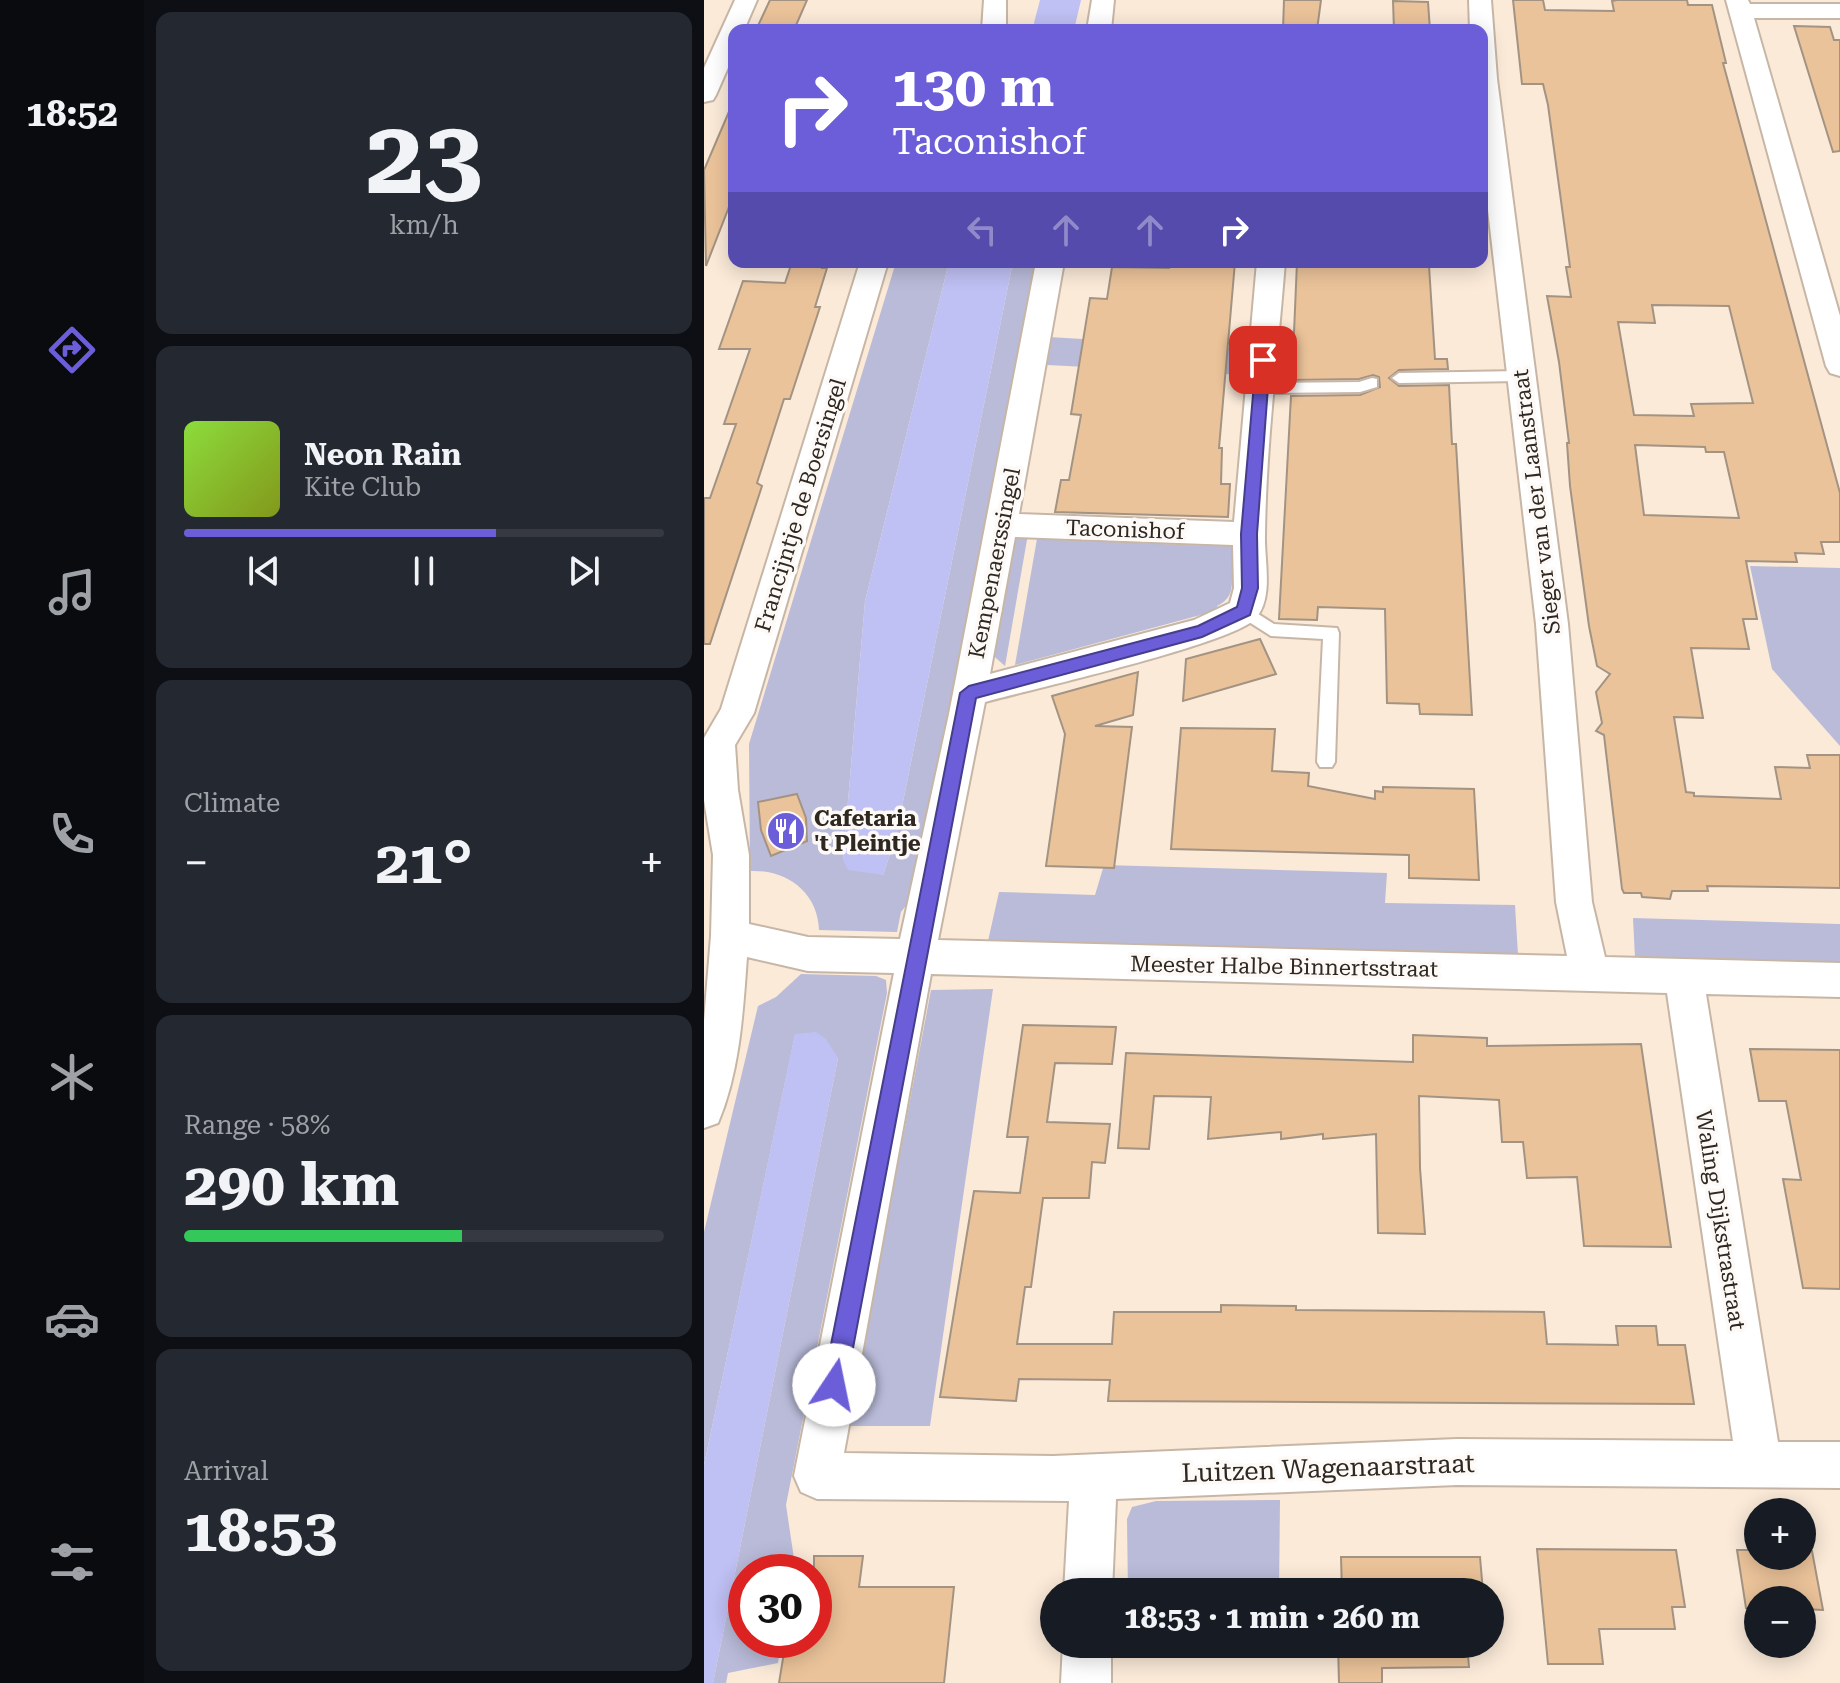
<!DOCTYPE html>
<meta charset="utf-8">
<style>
:root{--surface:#171b24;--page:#242831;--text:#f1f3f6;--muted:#9ea1a6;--line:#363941;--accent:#6b5ed8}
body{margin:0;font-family:"Roboto Serif",serif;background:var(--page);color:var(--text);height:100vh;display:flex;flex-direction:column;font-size:30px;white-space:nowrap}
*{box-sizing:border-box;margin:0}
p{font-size:26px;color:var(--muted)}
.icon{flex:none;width:44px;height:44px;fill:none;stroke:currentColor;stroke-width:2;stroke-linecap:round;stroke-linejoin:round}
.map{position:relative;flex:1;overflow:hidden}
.details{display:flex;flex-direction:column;gap:12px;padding:12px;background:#0d0f14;width:560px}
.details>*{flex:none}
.top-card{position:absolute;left:24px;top:24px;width:760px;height:244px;border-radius:16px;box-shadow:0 4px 20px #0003;background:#6b5ed8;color:#fff;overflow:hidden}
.tools{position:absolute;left:1040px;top:1498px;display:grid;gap:16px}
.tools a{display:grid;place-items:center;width:72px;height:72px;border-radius:50%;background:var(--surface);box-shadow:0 4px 20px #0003;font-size:40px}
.speed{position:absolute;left:24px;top:1554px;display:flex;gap:16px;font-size:40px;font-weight:700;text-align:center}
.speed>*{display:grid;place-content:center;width:104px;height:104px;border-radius:50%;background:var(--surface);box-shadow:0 4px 20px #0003;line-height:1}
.speed .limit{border:12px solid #d22;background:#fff;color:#111}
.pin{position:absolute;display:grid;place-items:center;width:68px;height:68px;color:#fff;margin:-34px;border-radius:16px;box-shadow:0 4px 12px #0006}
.me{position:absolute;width:88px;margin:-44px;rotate:11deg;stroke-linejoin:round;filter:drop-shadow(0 0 6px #0008)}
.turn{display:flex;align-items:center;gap:28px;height:168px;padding:0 32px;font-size:36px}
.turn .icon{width:104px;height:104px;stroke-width:2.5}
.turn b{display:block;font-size:56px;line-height:68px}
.lanes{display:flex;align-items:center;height:76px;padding:0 32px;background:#0003;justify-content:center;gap:40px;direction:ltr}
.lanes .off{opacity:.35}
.big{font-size:60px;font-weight:700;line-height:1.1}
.details .widget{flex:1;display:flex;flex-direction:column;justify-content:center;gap:12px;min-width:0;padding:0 28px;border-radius:16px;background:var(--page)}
.details .dial{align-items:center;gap:0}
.dial b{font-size:104px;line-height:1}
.song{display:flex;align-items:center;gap:24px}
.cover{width:96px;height:96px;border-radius:12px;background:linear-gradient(135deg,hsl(90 70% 55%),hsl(70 70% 35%))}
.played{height:8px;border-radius:4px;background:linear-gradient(90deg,var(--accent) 65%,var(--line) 65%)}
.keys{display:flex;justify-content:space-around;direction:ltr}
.heat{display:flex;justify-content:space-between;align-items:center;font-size:44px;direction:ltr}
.charge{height:12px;border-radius:6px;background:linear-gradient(90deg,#34c759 58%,var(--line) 0)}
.trip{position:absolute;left:336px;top:1578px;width:464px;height:80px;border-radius:40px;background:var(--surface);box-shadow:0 4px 20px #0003;font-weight:700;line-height:80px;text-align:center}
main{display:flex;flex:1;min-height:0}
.dock{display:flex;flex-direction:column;width:144px;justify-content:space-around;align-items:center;background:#090b0e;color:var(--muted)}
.dock .icon{width:56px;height:56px}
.dock .selected{color:var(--accent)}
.dock b{font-size:36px;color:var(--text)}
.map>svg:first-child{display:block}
</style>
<main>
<nav class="dock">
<b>18:52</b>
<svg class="icon selected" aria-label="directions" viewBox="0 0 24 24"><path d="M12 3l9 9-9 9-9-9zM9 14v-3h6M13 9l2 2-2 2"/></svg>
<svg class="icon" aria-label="music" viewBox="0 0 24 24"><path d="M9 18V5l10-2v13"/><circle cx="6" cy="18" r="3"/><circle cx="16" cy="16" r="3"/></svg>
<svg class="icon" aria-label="phone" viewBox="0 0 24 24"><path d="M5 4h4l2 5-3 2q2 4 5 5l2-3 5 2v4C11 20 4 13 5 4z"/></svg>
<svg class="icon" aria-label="climate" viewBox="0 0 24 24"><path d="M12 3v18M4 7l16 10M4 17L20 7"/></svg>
<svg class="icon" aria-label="car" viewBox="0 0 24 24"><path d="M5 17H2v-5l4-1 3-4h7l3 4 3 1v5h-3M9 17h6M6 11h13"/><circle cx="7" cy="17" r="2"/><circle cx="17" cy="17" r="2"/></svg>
<svg class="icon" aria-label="filters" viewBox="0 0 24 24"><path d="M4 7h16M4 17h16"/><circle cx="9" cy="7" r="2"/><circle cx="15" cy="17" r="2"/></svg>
</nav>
<section class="details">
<div class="widget dial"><b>23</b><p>km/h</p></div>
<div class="widget">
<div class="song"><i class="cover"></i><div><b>Neon Rain</b><p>Kite Club</p></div></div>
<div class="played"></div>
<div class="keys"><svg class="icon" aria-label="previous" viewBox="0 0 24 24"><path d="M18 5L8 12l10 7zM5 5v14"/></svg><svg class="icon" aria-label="pause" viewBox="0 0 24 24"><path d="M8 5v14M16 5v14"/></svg><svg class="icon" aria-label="next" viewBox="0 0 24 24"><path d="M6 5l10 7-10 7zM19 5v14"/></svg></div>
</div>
<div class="widget"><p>Climate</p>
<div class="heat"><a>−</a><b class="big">21°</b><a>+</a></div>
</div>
<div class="widget"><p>Range · 58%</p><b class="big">290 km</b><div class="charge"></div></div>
<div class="widget"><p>Arrival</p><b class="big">18:53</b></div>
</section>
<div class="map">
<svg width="1136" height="1683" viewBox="0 0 1136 1683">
<rect width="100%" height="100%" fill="#fbead8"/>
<!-- green -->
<g fill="#b9bbd9">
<path d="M192 262H245L161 601 139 860 179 875 192 836 309 262H333L207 899 197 912 193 932 115 930C114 892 82 869 46 871L45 744Z"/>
<path d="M345 337 545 349 540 375 343 365Z"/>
<path d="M334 533H346L356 540 509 546 524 539 531 540 536 580H528C528 593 525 600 513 606L515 610 311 665Z"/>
<path d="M317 534H324L301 666 285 652 309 538Z"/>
<path d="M1046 566 1136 568V746L1068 669Z"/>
<path d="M400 865 683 873 681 903 811 905 814 955 284 941 295 892 391 895Z"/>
<path d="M929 918 1136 924V964L931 958Z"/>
<path d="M97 974 172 976 182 980 183 993 82 1505 92 1572H42V1640H78L74 1663 24 1673 22 1683H9L134 1058 91 1035 0 1465V1232L54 1006 72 997Z"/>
<path d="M289 989 226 1426H144L227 990Z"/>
<path d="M576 1500 575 1592H424L423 1519 428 1507 452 1501Z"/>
</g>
<!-- water -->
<g fill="#bfc0f3">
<path d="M336 0H377L370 30H332L330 23Z"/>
<path d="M245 262H309L192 836 179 875 144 870 139 860 161 601Z"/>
<path d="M112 1032 122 1039 134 1058 9 1683H0V1465L91 1034Z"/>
</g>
<!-- building -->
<g fill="#ebc39a" stroke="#a39383" stroke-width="2" fill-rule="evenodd">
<path d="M66 0H103L90 30H52Z"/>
<path d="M580 0H617L613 30H579Z"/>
<path d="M809 0H839L841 10 910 11 908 1 913 0H983L984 5H1008L1022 63H1019L1136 493V542H1117L1120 554 1091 553 1093 562 1042 561 1053 619H1039L1045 649 987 648 999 718 970 717 982 792 990 793V796L1077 799 1071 767 1106 768 1103 755H1136V888L1003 886 1004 891H968L966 899 938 897 937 893H920L918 889 900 735 892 731 898 723 892 692 906 674 893 666 885 626 866 486 863 443H865L855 362 843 296 867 297 862 267H866L844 105 839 84H818ZM948 305 1025 306 1049 403 987 404 990 416 930 415 914 322 951 323ZM931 445 1001 447 1002 452H1020L1035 518 940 515Z"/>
<path d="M689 1 724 2 726 30H690Z"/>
<path d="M1090 26 1126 27 1130 40H1136V151L1129 152Z"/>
<path d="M30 100V194L2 266 0 170Z"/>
<path d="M88 262H120L118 268H123L111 307H116L86 399H80L53 483 58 486 6 644H0V498H6L32 424H20L46 349H15L39 281 81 283Z"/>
<path d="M466 262H531L515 448H518L517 484H526L524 517 351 512 357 480H365L377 415 367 414 386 298 403 299 408 267 465 268Z"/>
<path d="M593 262H693V265L725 266 731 359H743L744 369 695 370 685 378 695 386 745 385 748 444H752L768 715 716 714 715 704 683 703 681 609 614 607 613 620 575 619 587 396 656 395 676 387 675 377 669 375 655 379 588 380Z"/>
<path d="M556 639 572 674 479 701 482 659Z"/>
<path d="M434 672 429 715 391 726 428 727 410 868 342 866 361 734 348 696Z"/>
<path d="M477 728 571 729 568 771 605 773 604 786 671 799V791L679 792V787L770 789 775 880 705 878V855L467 849Z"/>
<path d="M93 794 102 818 103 841 67 856 57 830 54 802Z"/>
<path d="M319 1025 412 1027 408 1064 351 1063 343 1122 406 1124 401 1163 388 1162 385 1198H339L327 1287H321L313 1344H408L410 1312H517V1305L592 1306V1310L840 1312 843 1344 914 1345 912 1326H952L954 1345H981L990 1404 404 1401 406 1380 315 1379 312 1401 236 1397 270 1191 316 1193 324 1137H303Z"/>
<path d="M709 1035 783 1038V1046L937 1044 967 1247 880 1246 873 1177 823 1178 819 1142H798L795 1100 715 1096 716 1168 721 1234 674 1233 672 1134 619 1139V1134L577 1139V1132L504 1139 507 1097 450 1096 445 1149 414 1148 422 1053 709 1062Z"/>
<path d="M1046 1049 1136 1050V1289L1099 1288 1079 1179 1097 1180 1082 1101H1055Z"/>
<path d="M833 1549 972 1550 981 1607H968L971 1629H895L899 1664H844Z"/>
<path d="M1033 1550H1054V1556H1098V1550L1108 1551 1119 1610 1098 1609V1600H1054V1609L1042 1608Z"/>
<path d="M110 1556H159L155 1587H250L240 1683H75L82 1640H110Z"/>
<path d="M637 1557H776L779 1592H638Z"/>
<path d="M634 1644H763L765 1667 678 1668V1683H635Z"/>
</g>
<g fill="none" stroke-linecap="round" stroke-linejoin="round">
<!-- lane casing -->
<g stroke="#c7b6a6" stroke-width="4">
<g id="lane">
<path d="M817 371 824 376 817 381 695 383 688 378 695 373Z"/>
<path d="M668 378 673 379V387L656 392 557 393 550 388 557 383 655 382Z"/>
<path d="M540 605 570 624 633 628 635 633 631 762 628 767H616L613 762 619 639 567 636 534 615 532 611 534 607Z"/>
</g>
</g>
<!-- street casing -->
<g stroke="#c7b6a6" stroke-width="4">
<g id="street">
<path d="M31 0H53L40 30H30V54L12 95 9 100 0 102V68Z"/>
<path d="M280 0H302V30H278Z"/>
<path d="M388 0H410L407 30H383Z"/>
<path d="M765 0H787L793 79 864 624 888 902 901 957 1136 963V997L1002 994 1074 1442H1136V1488L753 1485 412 1499 408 1592H360L365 1501 113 1499 97 1492 90 1476 190 973 104 971 43 957C39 1012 36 1071 14 1123L0 1128V1021L7 936 9 855 0 800V738L17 709 156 262H184L50 713 31 745 34 790 45 855V924L104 937 196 939 245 714 332 262H360L315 514 530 522 553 262H581C574 352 562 444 561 535 560 559 570 597 552 618 532 643 325 690 281 702L234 940 863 956 852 902 832 624 778 158V30H766ZM311 537 529 545 530 588 526 603 490 620 286 674ZM227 974 963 993 1029 1441 753 1439 349 1456 140 1453Z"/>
<path d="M1022 0H1044L1046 4H1136V18H1050L1136 316V376L1126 373 1122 366Z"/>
<path d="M359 1644H407V1683H357Z"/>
</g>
</g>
<!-- lane -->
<use href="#lane" fill="#fff" fill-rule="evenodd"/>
<!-- street -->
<use href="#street" fill="#fff" fill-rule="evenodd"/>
</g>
<!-- route -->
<path fill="#6b5ed8" stroke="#463d8c" stroke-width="2" d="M559 355 566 360 553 534 554 588 546 615 498 637 272 698 142 1385 138 1393 130 1396 122 1393 119 1385 256 693 265 686 494 626 533 607 538 588 537 534 552 360Z"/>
<!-- icons -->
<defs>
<g id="restaurant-disc" transform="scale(2)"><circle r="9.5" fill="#6b5ed8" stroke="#fdf9f6"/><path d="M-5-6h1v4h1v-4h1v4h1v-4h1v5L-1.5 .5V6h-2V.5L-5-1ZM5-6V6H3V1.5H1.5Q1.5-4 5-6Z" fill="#fff"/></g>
</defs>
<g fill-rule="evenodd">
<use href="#restaurant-disc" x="82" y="831"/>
</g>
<g text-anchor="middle" stroke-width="7" stroke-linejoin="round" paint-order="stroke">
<!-- street labels -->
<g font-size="22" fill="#2e2821" stroke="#fdf9f6">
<text transform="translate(832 502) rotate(-97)" y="8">Sieger van der Laanstraat</text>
<text transform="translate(96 505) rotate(-73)" y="8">Francijntje de Boersingel</text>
<text transform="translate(421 529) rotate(2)" y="8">Taconishof</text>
<text transform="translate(290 563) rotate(-79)" y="8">Kempenaerssingel</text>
<text transform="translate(580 966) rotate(1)" y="8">Meester Halbe Binnertsstraat</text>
<text transform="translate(1017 1220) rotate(81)" y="8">Waling Dijkstrastraat</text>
</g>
<!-- poi labels -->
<g font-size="22" font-weight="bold" fill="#2e2821" stroke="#fdf9f6" text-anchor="start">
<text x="110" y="826">Cafetaria<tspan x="110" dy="25">'t Pleintje</tspan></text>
</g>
<!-- near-street labels -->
<g font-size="26" fill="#2e2821" stroke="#fdf9f6">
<text transform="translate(624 1468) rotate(-2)" y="9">Luitzen Wagenaarstraat</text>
</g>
</g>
</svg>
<div class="tools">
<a>+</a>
<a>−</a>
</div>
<div class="speed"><div class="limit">30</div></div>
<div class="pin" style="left:559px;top:360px;background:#d93025"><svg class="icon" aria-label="arrive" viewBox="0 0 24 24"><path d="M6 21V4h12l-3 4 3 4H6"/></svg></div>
<svg class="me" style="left:130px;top:1385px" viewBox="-20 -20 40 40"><circle r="19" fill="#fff"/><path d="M0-13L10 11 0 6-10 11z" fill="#6b5ed8"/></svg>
<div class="trip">18:53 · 1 min · 260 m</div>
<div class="top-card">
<div class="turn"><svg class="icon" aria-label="right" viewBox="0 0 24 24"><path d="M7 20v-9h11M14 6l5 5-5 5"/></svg><div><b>130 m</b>Taconishof</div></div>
<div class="lanes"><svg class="icon off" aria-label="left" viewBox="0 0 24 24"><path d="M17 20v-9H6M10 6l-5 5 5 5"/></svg><svg class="icon off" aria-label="ahead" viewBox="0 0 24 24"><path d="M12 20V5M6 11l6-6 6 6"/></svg><svg class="icon off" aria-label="ahead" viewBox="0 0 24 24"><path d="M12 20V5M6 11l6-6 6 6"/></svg><svg class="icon" aria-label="right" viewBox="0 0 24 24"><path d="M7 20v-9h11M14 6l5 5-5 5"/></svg></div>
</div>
</div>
</main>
